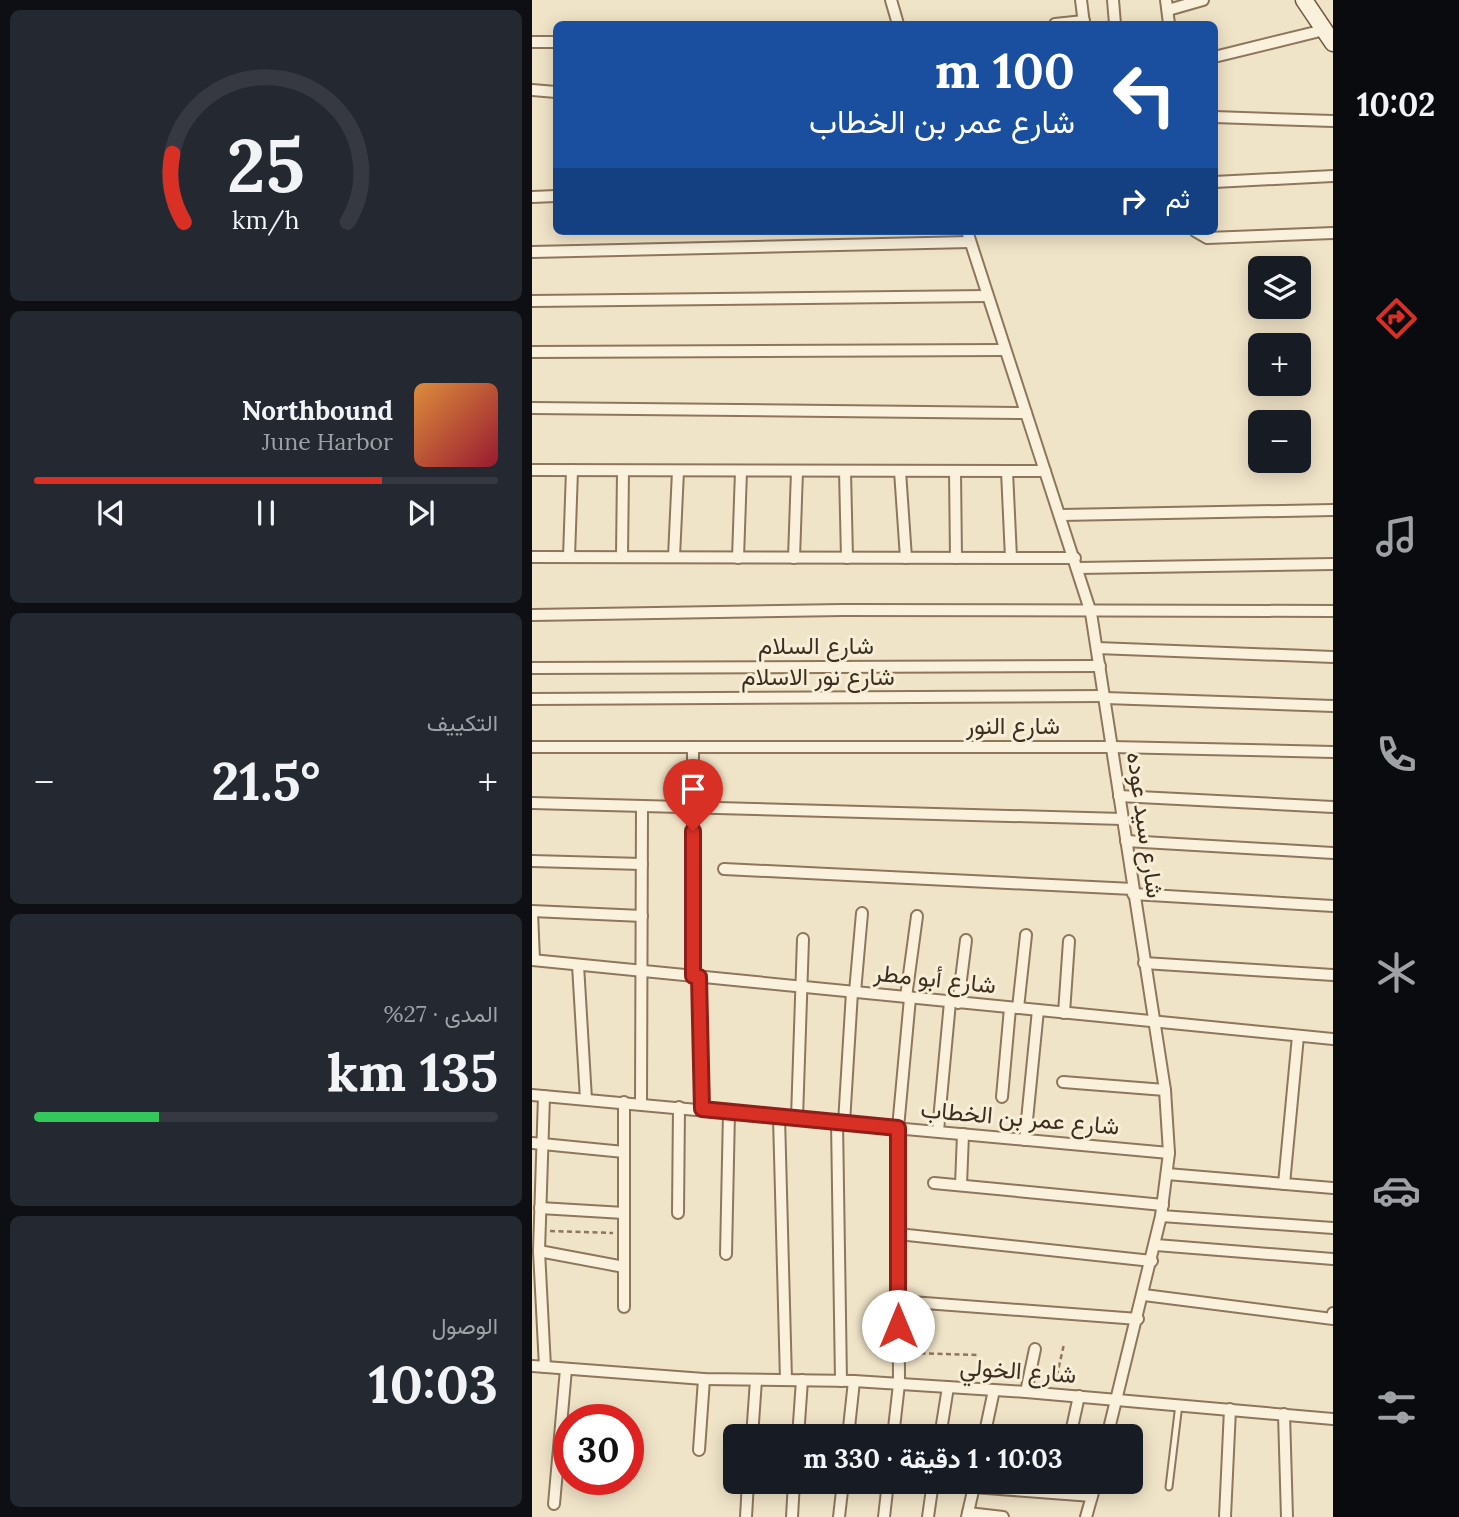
<!DOCTYPE html>
<html lang="ar">
<meta charset="utf-8">
<style>
:root{--surface:#171b24;--page:#242831;--text:#f1f3f6;--muted:#9ea1a6;--line:#363941;--accent:#d93025}
body{margin:0;font-family:Lora,Vazirmatn,serif;background:var(--page);color:var(--text);direction:rtl;height:100vh;display:flex;flex-direction:column;font-size:26px;white-space:nowrap}
*{box-sizing:border-box;margin:0}
p{font-size:23px;color:var(--muted)}
.icon{flex:none;width:38px;height:38px;fill:none;stroke:currentColor;stroke-width:2;stroke-linecap:round;stroke-linejoin:round}
.map{position:relative;flex:1;overflow:hidden;direction:ltr}
.panel{display:flex;flex-direction:column;gap:10px;padding:10px;background:#0d0f14;width:532px}
.panel>*{flex:none}
.top-card{position:absolute;left:21px;top:21px;width:665px;height:214px;border-radius:10px;box-shadow:0 4px 18px #0003;direction:rtl;background:#1a4fa0;color:#fff;overflow:hidden}
.buttons{position:absolute;left:716px;top:256px;display:grid;gap:14px}
.buttons a{display:grid;place-items:center;width:63px;height:63px;border-radius:10px;background:var(--surface);box-shadow:0 4px 18px #0003;font-size:35px}
.speed{position:absolute;left:21px;top:1404px;display:flex;gap:14px;font-size:35px;font-weight:700;text-align:center}
.speed>*{display:grid;place-content:center;width:91px;height:91px;border-radius:50%;background:var(--surface);box-shadow:0 4px 18px #0003;line-height:1}
.speed .limit{border:10px solid #d22;background:#fff;color:#111}
.pin{position:absolute;display:grid;place-items:center;width:60px;height:60px;color:#fff;margin:-72px -30px;border-radius:50% 50% 50% 0;rotate:-45deg;box-shadow:0 0 7px #0007}
.pin .icon{rotate:45deg}
.me{position:absolute;width:77px;margin:-38px;rotate:0deg;stroke-linejoin:round;filter:drop-shadow(0 0 5px #0008)}
.turn{display:flex;align-items:center;gap:24px;height:147px;padding:0 28px;font-size:32px}
.turn .icon{width:91px;height:91px;stroke-width:2.5}
.turn b{display:block;font-size:49px;line-height:60px}
.then{display:flex;align-items:center;height:66px;padding:0 28px;background:#0003;gap:14px;font-size:26px}
.big{font-size:52px;font-weight:700;line-height:1.1}
.panel .card{flex:1;display:flex;flex-direction:column;justify-content:center;gap:10px;min-width:0;padding:0 24px;border-radius:10px;background:var(--page)}
.panel .dial{align-items:center;gap:0}
.dial svg{height:182px;overflow:visible;fill:none;stroke:var(--line);stroke-width:7;stroke-linecap:round;text-anchor:middle}
.dial text{fill:var(--text);stroke:none}
.song{display:flex;align-items:center;gap:21px}
.cover{width:84px;height:84px;border-radius:10px;background:linear-gradient(135deg,hsl(30 70% 55%),hsl(350 70% 35%))}
.played{height:7px;border-radius:4px;background:linear-gradient(90deg,var(--accent) 75%,var(--line) 75%)}
.keys{display:flex;justify-content:space-around;direction:ltr}
.heat{display:flex;justify-content:space-between;align-items:center;font-size:38px;direction:ltr}
.charge{height:10px;border-radius:5px;background:linear-gradient(90deg,#34c759 27%,var(--line) 0)}
.trip{position:absolute;left:191px;top:1424px;width:420px;height:70px;border-radius:10px;background:var(--surface);box-shadow:0 4px 18px #0003;font-weight:700;line-height:70px;text-align:center;direction:rtl}
main{display:flex;flex:1;min-height:0}
.dock{display:flex;flex-direction:column;width:126px;justify-content:space-around;align-items:center;background:#090b0e;color:var(--muted)}
.dock .icon{width:49px;height:49px}
.dock .active{color:var(--accent)}
.dock b{font-size:32px;color:var(--text)}
.map>svg:first-child{display:block}
</style>
<main>
<nav class="dock">
<b>10:02</b>
<svg class="icon active" aria-label="directions" viewBox="0 0 24 24"><path d="M12 3l9 9-9 9-9-9zM9 14v-3h6M13 9l2 2-2 2"/></svg>
<svg class="icon" aria-label="music" viewBox="0 0 24 24"><path d="M9 18V5l10-2v13"/><circle cx="6" cy="18" r="3"/><circle cx="16" cy="16" r="3"/></svg>
<svg class="icon" aria-label="phone" viewBox="0 0 24 24"><path d="M5 4h4l2 5-3 2q2 4 5 5l2-3 5 2v4C11 20 4 13 5 4z"/></svg>
<svg class="icon" aria-label="climate" viewBox="0 0 24 24"><path d="M12 3v18M4 7l16 10M4 17L20 7"/></svg>
<svg class="icon" aria-label="car" viewBox="0 0 24 24"><path d="M5 17H2v-5l4-1 3-4h7l3 4 3 1v5h-3M9 17h6M6 11h13"/><circle cx="7" cy="17" r="2"/><circle cx="17" cy="17" r="2"/></svg>
<svg class="icon" aria-label="filters" viewBox="0 0 24 24"><path d="M4 7h16M4 17h16"/><circle cx="9" cy="7" r="2"/><circle cx="15" cy="17" r="2"/></svg>
</nav>
<div class="map">
<svg width="801" height="1517" viewBox="0 0 801 1517">
<rect width="100%" height="100%" fill="#f0e4c8"/>
<g fill="none" stroke-linecap="round" stroke-linejoin="round">
<!-- lane casing -->
<g stroke="#8d765c" stroke-width="9">
<path id="lane" d="M637 1487 647 1404"/>
</g>
<!-- street casing -->
<g stroke="#8d765c" stroke-width="14">
<g id="street">
<path d="M359 0 366 24"/>
<path d="M549 0 552 24"/>
<path d="M581 0 583 24"/>
<path d="M634 0 637 24"/>
<path d="M636 10 671 0"/>
<path d="M523 24 552 21"/>
<path d="M0 42H24"/>
<path d="M682 57 792 30"/>
<path d="M0 90 24 92"/>
<path d="M682 117 801 121"/>
<path d="M682 182 801 176"/>
<path d="M0 197 24 196"/>
<path d="M435 231 559 613 633 1090 637 1153 629 1216 575 1437"/>
<path d="M663 231 675 238 801 233"/>
<path d="M0 252 438 242"/>
<path d="M0 301 455 296"/>
<path d="M0 352 472 350"/>
<path d="M0 408 494 413"/>
<path d="M0 470 513 471"/>
<path d="M313 471 315 558"/>
<path d="M368 471 374 558"/>
<path d="M423 471 424 558"/>
<path d="M475 471 479 558"/>
<path d="M529 515 801 510"/>
<path d="M0 557 543 558"/>
<path d="M37 557 40 470"/>
<path d="M90 557 91 471"/>
<path d="M142 557 146 471"/>
<path d="M206 558 209 471"/>
<path d="M262 558 265 471"/>
<path d="M546 568 801 564"/>
<path d="M0 615 310 610 801 611"/>
<path d="M565 648 801 657"/>
<path d="M0 668 568 666"/>
<path d="M573 698 801 706"/>
<path d="M0 699 572 696"/>
<path d="M0 747H580L801 752"/>
<path d="M587 796 801 807"/>
<path d="M0 803 591 819"/>
<path d="M594 841 801 853"/>
<path d="M0 861 110 864"/>
<path d="M192 869 601 889"/>
<path d="M601 894 801 906"/>
<path d="M0 911 110 916"/>
<path d="M0 912 2 960"/>
<path d="M0 960 801 1039"/>
<path d="M612 963 801 975"/>
<path d="M46 965 54 1099"/>
<path d="M161 976V747"/>
<path d="M167 977 170 1109"/>
<path d="M323 992 330 913"/>
<path d="M374 997 385 916"/>
<path d="M426 1003 434 940"/>
<path d="M486 1008 494 935"/>
<path d="M532 1013 537 941"/>
<path d="M531 1082 633 1090"/>
<path d="M0 1095 637 1153"/>
<path d="M12 1096 7 1251 13 1367"/>
<path d="M470 1097 478 1008"/>
<path d="M109 1104 110 806"/>
<path d="M247 1117 254 1380"/>
<path d="M265 1118 271 939"/>
<path d="M305 1122 309 1381"/>
<path d="M312 1123 320 992"/>
<path d="M406 1131 418 1002"/>
<path d="M493 1140 506 1010"/>
<path d="M0 1143 92 1152"/>
<path d="M635 1174 801 1188"/>
<path d="M402 1183 631 1205"/>
<path d="M752 1184 766 1036"/>
<path d="M429 1185 431 1134"/>
<path d="M8 1208 92 1213"/>
<path d="M146 1213 147 1107"/>
<path d="M629 1216 801 1228"/>
<path d="M366 1234 620 1261"/>
<path d="M624 1245 801 1259"/>
<path d="M7 1251 92 1267"/>
<path d="M194 1254 197 1112"/>
<path d="M612 1295 801 1319V1313"/>
<path d="M366 1301 606 1319"/>
<path d="M92 1307V1102"/>
<path d="M0 1366 172 1379 322 1381 494 1392 801 1419"/>
<path d="M494 1392 503 1349"/>
<path d="M752 1414 755 1517"/>
<path d="M220 1437 224 1380"/>
<path d="M266 1437 270 1380"/>
<path d="M316 1437 322 1381"/>
<path d="M361 1437 367 1384 366 1128 378 998"/>
<path d="M408 1437 416 1387"/>
<path d="M452 1437 462 1390"/>
<path d="M538 1437 547 1396"/>
<path d="M167 1450 172 1379"/>
<path d="M442 1487 560 1496"/>
<path d="M22 1504 34 1369"/>
<path d="M436 1513 471 1517"/>
<path d="M214 1517 216 1482"/>
<path d="M260 1517 262 1482"/>
<path d="M307 1517 311 1482"/>
<path d="M352 1517 356 1482"/>
<path d="M396 1517 401 1482"/>
<path d="M435 1517 443 1482"/>
<path d="M554 1517 564 1482"/>
<path d="M693 1517 698 1409"/>
</g>
</g>
<!-- secondary casing -->
<g stroke="#6f573f" stroke-width="19">
<path id="secondary" d="M772 0 801 43"/>
</g>
<!-- path -->
<g stroke="#8d765c" stroke-width="2.5" stroke-dasharray="5 3.5" stroke-linecap="butt">
<path d="M18 1231 81 1233"/>
<path d="M380 1353 445 1355"/>
<path d="M523 1384 532 1344"/>
</g>
<!-- lane -->
<use href="#lane" stroke="#faf1dc" stroke-width="5"/>
<!-- street -->
<use href="#street" stroke="#faf1dc" stroke-width="10"/>
<!-- secondary -->
<use href="#secondary" stroke="#faf1dc" stroke-width="16"/>
</g>
<g fill="none" stroke-linecap="round" stroke-linejoin="round">
<!-- route casing -->
<g stroke="#8d1f18" stroke-width="18">
<path id="route" d="M161 831V976L167 977 170 1109 366 1128V1326"/>
</g>
<!-- route -->
<use href="#route" stroke="#d93025" stroke-width="12"/>
</g>
<g text-anchor="middle" stroke-width="6" stroke-linejoin="round" paint-order="stroke">
<!-- street labels -->
<g font-size="24" fill="#3d2e20" stroke="#f7eed8">
<text x="284" y="654">شارع السلام</text>
<text x="286" y="685">شارع نور الاسلام</text>
<text x="481" y="734">شارع النور</text>
<text transform="translate(613 825) rotate(82)" y="8">شارع سيد عوده</text>
<text transform="translate(403 979) rotate(6)" y="8">شارع أبو مطر</text>
<text transform="translate(488 1118) rotate(5)" y="8">شارع عمر بن الخطاب</text>
<text transform="translate(486 1371) rotate(4)" y="8">شارع الخولي</text>
</g>
</g>
</svg>
<div class="buttons">
<a><svg class="icon" aria-label="layers" viewBox="0 0 24 24"><path d="M12 4l9 5-9 5-9-5zM3 14l9 5 9-5"/></svg></a>
<a>+</a>
<a>−</a>
</div>
<div class="speed"><div class="limit">30</div></div>
<div class="pin" style="left:161px;top:831px;background:#d93025"><svg class="icon" aria-label="arrive" viewBox="0 0 24 24"><path d="M6 21V4h12l-3 4 3 4H6"/></svg></div>
<svg class="me" style="left:366px;top:1326px" viewBox="-20 -20 40 40"><circle r="19" fill="#fff"/><path d="M0-13L10 11 0 6-10 11z" fill="#d93025"/></svg>
<div class="trip">10:03 · 1 دقيقة · 330 m</div>
<div class="top-card">
<div class="turn"><svg class="icon" aria-label="left" viewBox="0 0 24 24"><path d="M17 20v-9H6M10 6l-5 5 5 5"/></svg><div><b>100 m</b>شارع عمر بن الخطاب</div></div>
<div class="then">ثم<svg class="icon" aria-label="right" viewBox="0 0 24 24"><path d="M7 20v-9h11M14 6l5 5-5 5"/></svg></div>
</div>
</div>
<section class="panel">
<div class="card dial"><svg viewBox="0 0 100 80">
<path d="M14 69A42 42 0 1 1 86 69"/>
<path d="M14 69A42 42 0 0 1 9 39" stroke="#d93025"/>
<text x="50" y="56" font-size="32" font-weight="700">25</text>
<text x="50" y="72" font-size="11">km/h</text>
</svg></div>
<div class="card">
<div class="song"><i class="cover"></i><div><b>Northbound</b><p>June Harbor</p></div></div>
<div class="played"></div>
<div class="keys"><svg class="icon" aria-label="previous" viewBox="0 0 24 24"><path d="M18 5L8 12l10 7zM5 5v14"/></svg><svg class="icon" aria-label="pause" viewBox="0 0 24 24"><path d="M8 5v14M16 5v14"/></svg><svg class="icon" aria-label="next" viewBox="0 0 24 24"><path d="M6 5l10 7-10 7zM19 5v14"/></svg></div>
</div>
<div class="card"><p>التكييف</p>
<div class="heat"><a>−</a><b class="big">21.5°</b><a>+</a></div>
</div>
<div class="card"><p>المدى · 27%</p><b class="big">135 km</b><div class="charge"></div></div>
<div class="card"><p>الوصول</p><b class="big">10:03</b></div>
</section>
</main>
